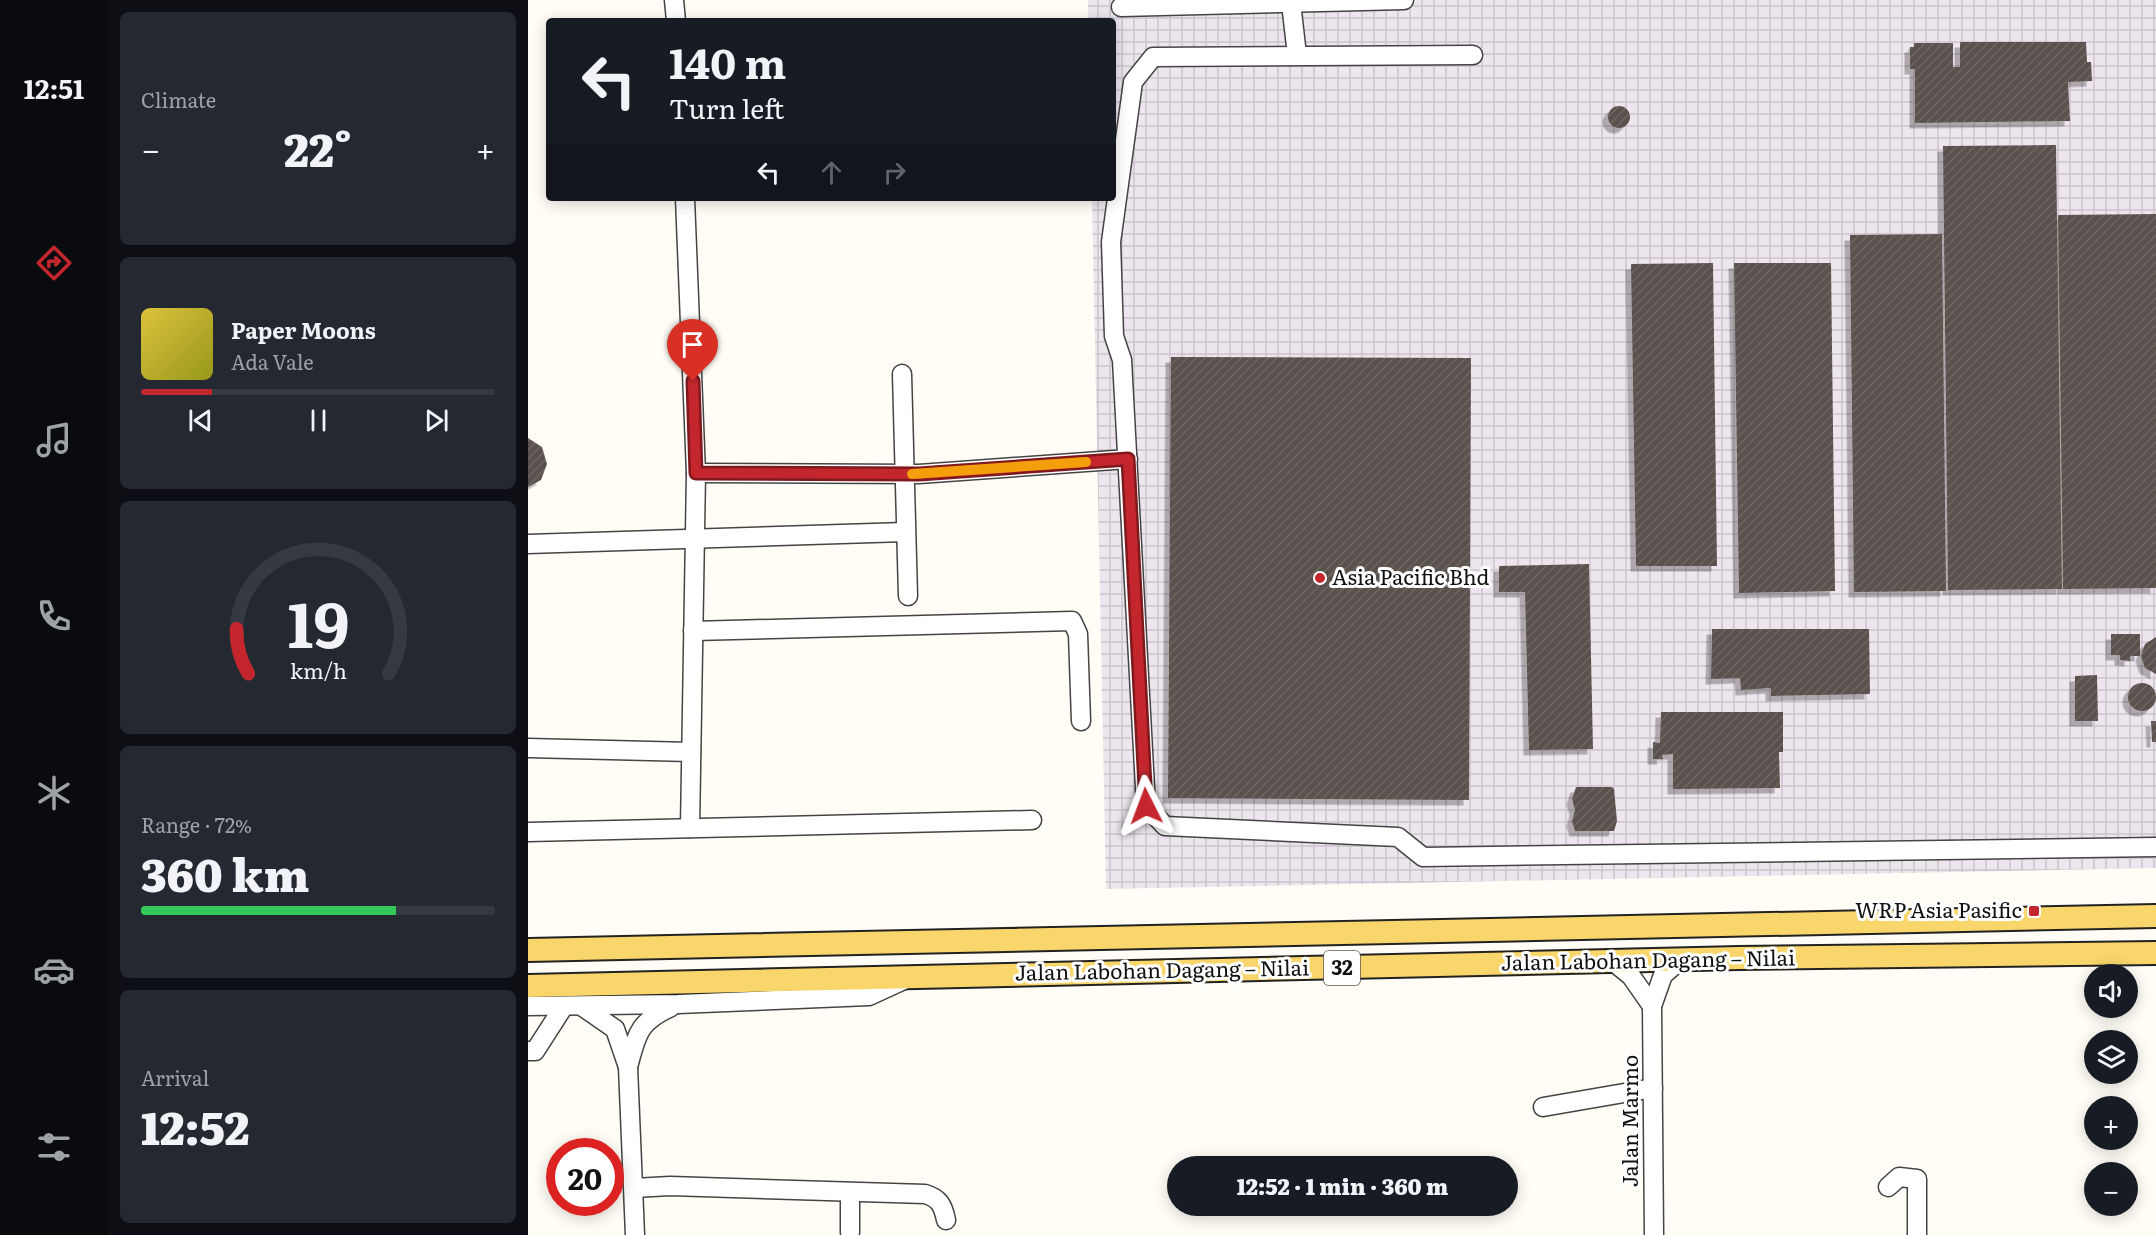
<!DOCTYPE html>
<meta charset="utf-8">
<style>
:root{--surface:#171b24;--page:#242831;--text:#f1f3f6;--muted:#9ea1a6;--line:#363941;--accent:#c4262e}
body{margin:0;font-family:Literata,serif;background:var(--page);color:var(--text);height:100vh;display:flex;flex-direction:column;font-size:22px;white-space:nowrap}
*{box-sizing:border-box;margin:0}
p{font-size:20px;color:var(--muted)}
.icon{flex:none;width:33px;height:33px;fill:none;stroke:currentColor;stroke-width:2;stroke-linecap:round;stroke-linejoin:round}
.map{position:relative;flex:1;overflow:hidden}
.drawer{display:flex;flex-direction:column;gap:12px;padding:12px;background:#0d0f14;width:420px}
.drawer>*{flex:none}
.top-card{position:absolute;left:18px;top:18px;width:570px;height:183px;border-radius:6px;box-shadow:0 3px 15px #0003;background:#171b24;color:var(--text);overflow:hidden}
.controls{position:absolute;left:1556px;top:964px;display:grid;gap:12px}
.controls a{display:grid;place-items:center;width:54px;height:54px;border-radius:50%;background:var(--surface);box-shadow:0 3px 15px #0003;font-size:30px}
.speed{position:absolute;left:18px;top:1138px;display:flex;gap:12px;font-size:30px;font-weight:700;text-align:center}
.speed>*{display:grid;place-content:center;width:78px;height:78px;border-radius:50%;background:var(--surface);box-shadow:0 3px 15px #0003;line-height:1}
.speed .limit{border:9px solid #d22;background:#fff;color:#111}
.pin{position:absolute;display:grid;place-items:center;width:51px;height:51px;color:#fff;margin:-62px -26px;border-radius:50% 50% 50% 0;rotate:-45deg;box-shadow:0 0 6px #0007}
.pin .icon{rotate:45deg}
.me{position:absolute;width:66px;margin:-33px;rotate:357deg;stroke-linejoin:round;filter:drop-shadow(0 0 4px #0008)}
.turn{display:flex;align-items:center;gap:21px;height:126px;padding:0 24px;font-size:27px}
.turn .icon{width:78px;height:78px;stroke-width:2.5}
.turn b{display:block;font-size:42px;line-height:51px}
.lanes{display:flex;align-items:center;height:57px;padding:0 24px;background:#0003;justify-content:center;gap:30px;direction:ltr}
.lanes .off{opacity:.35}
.big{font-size:45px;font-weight:800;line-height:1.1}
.drawer .tile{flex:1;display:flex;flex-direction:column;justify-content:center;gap:9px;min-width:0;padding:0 21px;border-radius:9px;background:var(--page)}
.drawer .dial{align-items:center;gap:0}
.dial svg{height:156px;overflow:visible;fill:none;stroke:var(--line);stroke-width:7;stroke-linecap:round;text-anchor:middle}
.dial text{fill:var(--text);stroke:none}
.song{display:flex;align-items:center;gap:18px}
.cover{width:72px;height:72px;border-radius:9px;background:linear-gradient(135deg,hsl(50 70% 55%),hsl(60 70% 35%))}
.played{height:6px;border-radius:3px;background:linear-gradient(90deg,var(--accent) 20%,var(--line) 20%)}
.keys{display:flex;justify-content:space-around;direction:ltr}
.heat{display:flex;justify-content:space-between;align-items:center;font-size:33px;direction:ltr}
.charge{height:9px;border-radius:4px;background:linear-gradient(90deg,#34c759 72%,var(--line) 0)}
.trip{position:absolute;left:639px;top:1156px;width:351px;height:60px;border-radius:30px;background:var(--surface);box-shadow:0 3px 15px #0003;font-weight:800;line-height:60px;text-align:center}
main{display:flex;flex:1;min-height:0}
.tab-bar{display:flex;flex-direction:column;width:108px;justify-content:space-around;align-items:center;background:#090b0e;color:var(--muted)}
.tab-bar .icon{width:42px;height:42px}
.tab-bar .current{color:var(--accent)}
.tab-bar b{font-size:27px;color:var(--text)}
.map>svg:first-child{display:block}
</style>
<main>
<nav class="tab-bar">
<b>12:51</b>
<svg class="icon current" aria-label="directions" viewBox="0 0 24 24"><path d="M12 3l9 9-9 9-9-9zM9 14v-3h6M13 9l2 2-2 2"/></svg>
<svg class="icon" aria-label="music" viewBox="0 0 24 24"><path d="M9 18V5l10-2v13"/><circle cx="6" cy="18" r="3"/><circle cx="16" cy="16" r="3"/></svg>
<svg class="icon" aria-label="phone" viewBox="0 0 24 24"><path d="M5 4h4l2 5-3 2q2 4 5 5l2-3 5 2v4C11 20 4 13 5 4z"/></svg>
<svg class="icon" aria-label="climate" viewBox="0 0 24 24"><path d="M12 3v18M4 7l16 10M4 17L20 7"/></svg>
<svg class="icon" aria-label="car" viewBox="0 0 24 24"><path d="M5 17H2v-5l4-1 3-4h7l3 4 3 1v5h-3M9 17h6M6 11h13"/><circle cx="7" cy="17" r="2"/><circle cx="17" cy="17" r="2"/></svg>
<svg class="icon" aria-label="filters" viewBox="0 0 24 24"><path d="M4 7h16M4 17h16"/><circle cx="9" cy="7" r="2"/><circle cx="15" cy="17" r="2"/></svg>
</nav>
<section class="drawer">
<div class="tile"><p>Climate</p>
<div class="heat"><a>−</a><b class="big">22°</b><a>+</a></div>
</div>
<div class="tile">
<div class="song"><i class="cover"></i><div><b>Paper Moons</b><p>Ada Vale</p></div></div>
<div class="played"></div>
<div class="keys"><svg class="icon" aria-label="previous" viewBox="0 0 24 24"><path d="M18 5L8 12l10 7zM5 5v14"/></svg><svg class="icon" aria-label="pause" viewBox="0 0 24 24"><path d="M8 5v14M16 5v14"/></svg><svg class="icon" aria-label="next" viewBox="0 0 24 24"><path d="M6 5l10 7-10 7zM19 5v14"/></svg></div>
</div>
<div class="tile dial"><svg viewBox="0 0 100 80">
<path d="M14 69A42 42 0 1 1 86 69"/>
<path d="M14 69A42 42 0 0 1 8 46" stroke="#c4262e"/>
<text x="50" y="56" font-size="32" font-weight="700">19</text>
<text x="50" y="72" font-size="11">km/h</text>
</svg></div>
<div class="tile"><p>Range · 72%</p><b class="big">360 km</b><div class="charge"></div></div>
<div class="tile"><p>Arrival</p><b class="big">12:52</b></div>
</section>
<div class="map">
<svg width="1628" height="1235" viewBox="0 0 1628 1235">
<defs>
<pattern id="industrial-grid" width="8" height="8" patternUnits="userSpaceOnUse" patternTransform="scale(1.5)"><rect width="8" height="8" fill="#eee6ef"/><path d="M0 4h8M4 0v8" fill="none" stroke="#cbc4cc"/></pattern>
<pattern id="building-hatch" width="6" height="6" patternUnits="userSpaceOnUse" patternTransform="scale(1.5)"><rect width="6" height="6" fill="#5a524d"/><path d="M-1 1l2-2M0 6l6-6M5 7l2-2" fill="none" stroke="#6d6662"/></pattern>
<filter id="shadow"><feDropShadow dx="-5.5" dy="5.5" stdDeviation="0" flood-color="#0004"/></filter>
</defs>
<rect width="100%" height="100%" fill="#fffdf5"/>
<!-- industrial -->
<path fill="url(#industrial-grid)" d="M560 0H1628V868L578 889 564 198H585V21H560Z"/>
<!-- building -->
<g fill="url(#building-hatch)" filter="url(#shadow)">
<path d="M1432 42H1558L1559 62H1563L1564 81 1540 82 1542 121 1387 123V69H1382V47H1386V43H1425V67H1432Z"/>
<circle cx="1091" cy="117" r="11"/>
<path d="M1528 145 1534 589 1420 590 1415 146Z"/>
<path d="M1628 214V588L1535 589 1530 215Z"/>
<path d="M1414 234 1418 591 1326 592 1322 235Z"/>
<path d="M1185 263 1189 566H1108L1103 264Z"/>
<path d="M1206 263H1303L1307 591 1211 593Z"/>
<path d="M643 357 943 358 941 800 640 798Z"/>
<path d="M0 438 14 447 19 464 13 480 0 487Z"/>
<path d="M1061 564 1065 749 1001 750 997 592H971V566Z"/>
<path d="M1184 629H1341L1342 694 1243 696V688L1213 690 1212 678 1183 679Z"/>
<path d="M1583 634H1612V656H1602V661L1592 660V655H1583Z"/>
<path d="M1628 637V674L1617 668 1613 656 1617 644Z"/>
<path d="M1569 675 1570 721H1547V676Z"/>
<circle cx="1614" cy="697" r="14"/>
<path d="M1133 712H1255V752H1251L1252 788 1145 789V754L1134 755 1135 759H1125V742L1132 743Z"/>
<path d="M1623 721H1628V742H1624Z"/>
<path d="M1048 787H1084L1086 789 1089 821 1086 831H1047L1044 821 1047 810 1044 799Z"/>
</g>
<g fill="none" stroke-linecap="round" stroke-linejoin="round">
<!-- minor casing -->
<g stroke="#444" stroke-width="21">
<g id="minor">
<path d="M146 0 148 21"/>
<path d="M763 3 769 55"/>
<path d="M593 7 876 0"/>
<path d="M945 55 625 57 605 82 583 242 586 336 594 360 618 806 637 826 870 837 895 857 1628 847"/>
<path d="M157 198 168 473 162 828"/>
<path d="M374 374 380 596"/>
<path d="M168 473 391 474 600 459"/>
<path d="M0 544 377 532"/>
<path d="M165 631 544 621 550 634 553 721"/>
<path d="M0 748 163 752"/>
<path d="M0 832 504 820"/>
<path d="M1087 963 1103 976 1124 1006"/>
<path d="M0 1006 150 1004 341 996 378 979"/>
<path d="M55 1007 87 1029 100 1067C109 1034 110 1022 143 1007"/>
<path d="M0 1051H7L36 1006"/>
<path d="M100 1067 107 1235"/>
<path d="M1015 1107 1125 1088"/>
<path d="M1360 1187 1371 1177 1389 1179V1235"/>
<path d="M106 1188 142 1186 397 1194C411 1198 415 1205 418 1220"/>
<path d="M322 1193V1232"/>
<path d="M1126 1235 1124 1006 1135 975 1150 962"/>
</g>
</g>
<!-- major casing -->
<g stroke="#222" stroke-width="26">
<g id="major">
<path d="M0 950 1628 916"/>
<path d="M0 986 1211 958 1628 953"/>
</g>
</g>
<!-- minor -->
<use href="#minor" stroke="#fff" stroke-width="18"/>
<!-- major -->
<use href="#major" stroke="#f9d66b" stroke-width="22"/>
</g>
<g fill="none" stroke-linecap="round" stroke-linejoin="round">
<!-- route casing -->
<g stroke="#7f191e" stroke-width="15">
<path id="route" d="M165 381 168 473 391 474 600 459 618 806"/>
</g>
<!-- route -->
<use href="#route" stroke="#c4262e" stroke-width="10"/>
<!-- slow -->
<path stroke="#f59e0b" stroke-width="10" d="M384 474 558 462"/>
</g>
<!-- markers -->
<g fill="#c4262e" stroke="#fff" stroke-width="2">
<circle cx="792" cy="578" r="6"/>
<rect x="1500" y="905" width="12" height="12" rx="3"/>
</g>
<g text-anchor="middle" stroke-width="6" stroke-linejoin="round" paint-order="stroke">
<!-- shield labels -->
<rect fill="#fff" stroke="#585858" stroke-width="1.5" x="796" y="951" width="36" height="34" rx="4.5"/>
<g font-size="20" font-weight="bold" fill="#111">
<text x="814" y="975">32</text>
</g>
<!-- poi labels -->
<g font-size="21" fill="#111" stroke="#fff" text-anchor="start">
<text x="804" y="585">Asia Pacific Bhd</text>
<text x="1494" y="918" text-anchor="end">WRP Asia Pasific</text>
</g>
<!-- street labels -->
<g font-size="21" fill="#111" stroke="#fff">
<text transform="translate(1120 961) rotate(-1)" y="7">Jalan Labohan Dagang ‒ Nilai</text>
<text transform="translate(634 971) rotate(-1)" y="7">Jalan Labohan Dagang ‒ Nilai</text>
<text transform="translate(1103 1121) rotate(-90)" y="7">Jalan Marmo</text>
</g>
</g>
</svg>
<div class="controls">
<a><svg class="icon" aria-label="sound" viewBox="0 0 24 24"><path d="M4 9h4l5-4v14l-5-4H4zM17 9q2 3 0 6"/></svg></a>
<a><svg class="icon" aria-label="layers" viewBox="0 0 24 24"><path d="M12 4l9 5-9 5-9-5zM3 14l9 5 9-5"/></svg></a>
<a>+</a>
<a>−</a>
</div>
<div class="speed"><div class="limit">20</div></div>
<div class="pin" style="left:165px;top:381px;background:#d93025"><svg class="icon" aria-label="arrive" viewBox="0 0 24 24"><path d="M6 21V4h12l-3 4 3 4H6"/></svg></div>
<svg class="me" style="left:618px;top:806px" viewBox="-20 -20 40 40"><path d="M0-17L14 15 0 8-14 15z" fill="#c4262e" stroke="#fff" stroke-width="4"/></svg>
<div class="trip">12:52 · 1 min · 360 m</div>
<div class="top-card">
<div class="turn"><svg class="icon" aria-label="left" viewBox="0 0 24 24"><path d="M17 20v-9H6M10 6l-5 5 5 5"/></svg><div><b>140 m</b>Turn left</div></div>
<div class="lanes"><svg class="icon" aria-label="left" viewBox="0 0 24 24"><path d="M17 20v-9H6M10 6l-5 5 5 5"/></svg><svg class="icon off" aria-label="ahead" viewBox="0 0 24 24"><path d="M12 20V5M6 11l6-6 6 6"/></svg><svg class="icon off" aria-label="right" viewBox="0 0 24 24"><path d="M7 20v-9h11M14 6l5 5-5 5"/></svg></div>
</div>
</div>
</main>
